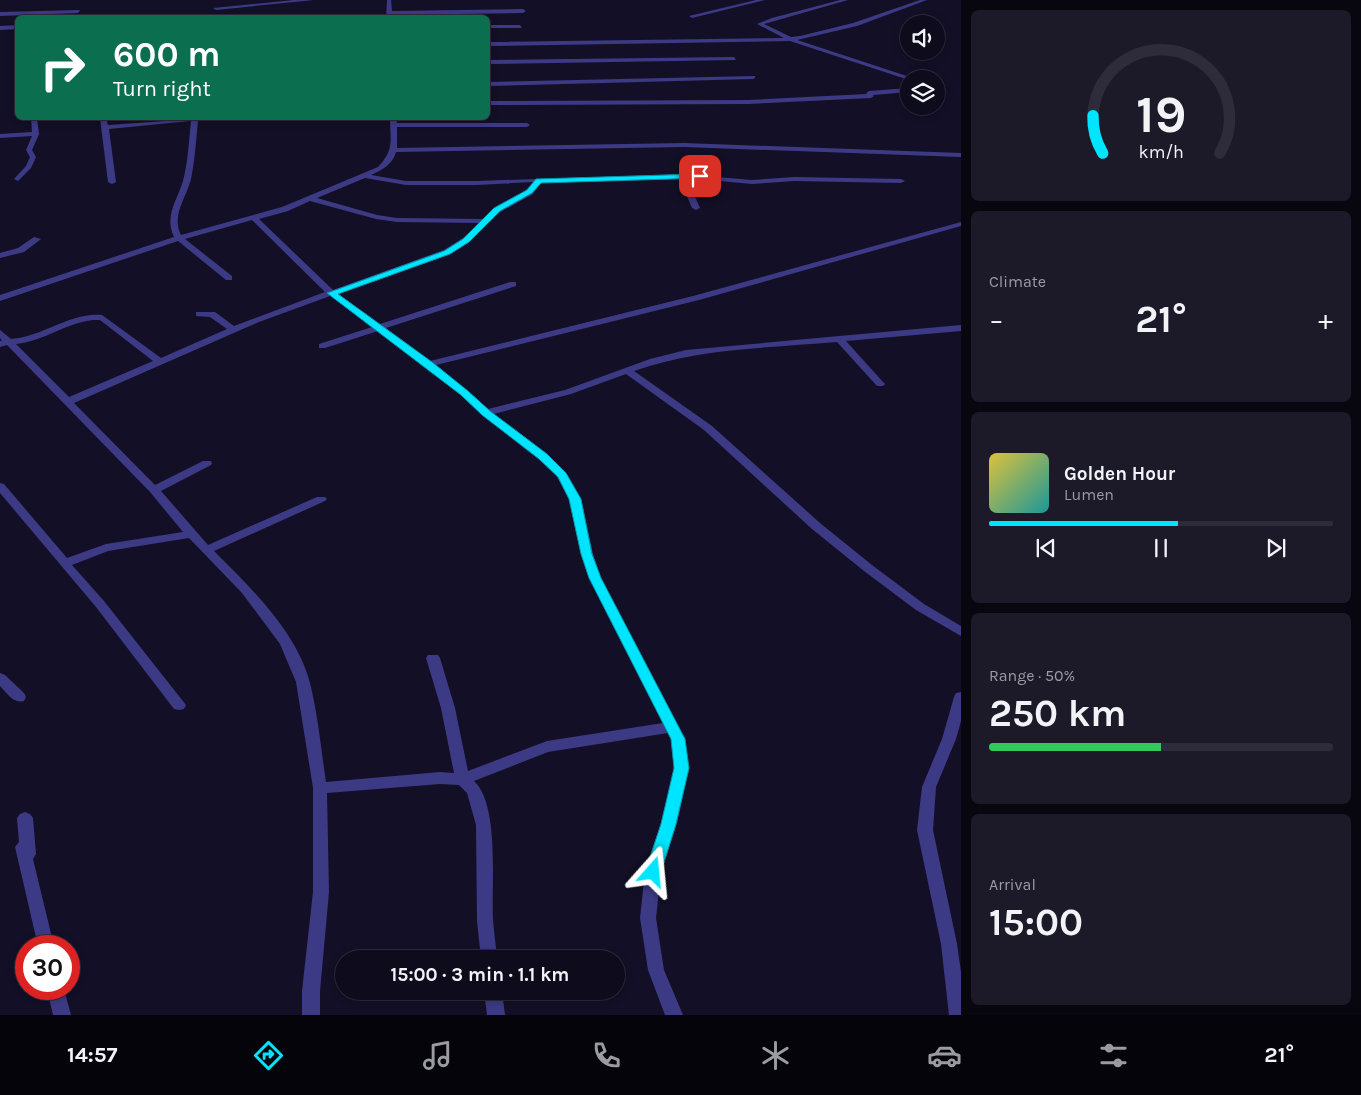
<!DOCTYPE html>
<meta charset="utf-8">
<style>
:root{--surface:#0e0b1c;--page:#1c1929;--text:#f1f3f6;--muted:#9b9ba3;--line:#2e2b3b;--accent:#00e5ff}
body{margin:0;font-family:Karla,sans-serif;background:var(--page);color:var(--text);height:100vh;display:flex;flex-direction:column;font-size:19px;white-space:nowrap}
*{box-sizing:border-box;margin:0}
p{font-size:16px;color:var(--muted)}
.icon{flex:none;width:28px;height:28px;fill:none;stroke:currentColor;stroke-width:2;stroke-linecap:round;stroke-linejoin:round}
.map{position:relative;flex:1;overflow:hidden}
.side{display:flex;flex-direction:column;gap:10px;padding:10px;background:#08060f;width:400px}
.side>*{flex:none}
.banner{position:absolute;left:15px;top:15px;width:475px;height:105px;border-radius:8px;box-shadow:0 2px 8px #0003,0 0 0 1px var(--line);background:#0b6e4f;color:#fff;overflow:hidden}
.controls{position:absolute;left:900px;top:15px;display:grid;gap:10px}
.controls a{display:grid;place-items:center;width:45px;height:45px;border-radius:50%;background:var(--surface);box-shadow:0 2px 8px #0003,0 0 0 1px var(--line);font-size:25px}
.speed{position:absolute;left:15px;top:935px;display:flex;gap:10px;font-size:25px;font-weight:700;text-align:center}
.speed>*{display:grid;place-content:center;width:65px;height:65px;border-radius:50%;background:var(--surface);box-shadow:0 2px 8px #0003,0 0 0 1px var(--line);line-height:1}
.speed .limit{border:8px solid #d22;background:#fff;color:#111}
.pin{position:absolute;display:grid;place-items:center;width:42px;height:42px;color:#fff;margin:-21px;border-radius:10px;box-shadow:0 2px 8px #0006}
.me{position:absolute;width:55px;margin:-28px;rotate:18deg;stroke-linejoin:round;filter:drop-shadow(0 0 4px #0008)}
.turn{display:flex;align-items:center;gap:18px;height:105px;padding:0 15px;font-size:22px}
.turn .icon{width:65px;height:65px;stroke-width:2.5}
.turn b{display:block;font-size:35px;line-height:42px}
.big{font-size:38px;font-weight:700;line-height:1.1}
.side .card{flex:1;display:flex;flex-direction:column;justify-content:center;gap:8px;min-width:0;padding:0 18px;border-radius:8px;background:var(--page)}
.side .dial{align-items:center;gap:0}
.dial svg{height:130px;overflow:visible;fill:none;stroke:var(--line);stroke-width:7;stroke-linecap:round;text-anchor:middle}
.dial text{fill:var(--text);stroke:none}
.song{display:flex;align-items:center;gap:15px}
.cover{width:60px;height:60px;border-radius:8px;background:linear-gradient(135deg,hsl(50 70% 55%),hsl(180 70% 35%))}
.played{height:5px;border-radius:2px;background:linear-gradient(90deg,var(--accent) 55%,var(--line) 55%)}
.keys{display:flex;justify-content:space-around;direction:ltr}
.heat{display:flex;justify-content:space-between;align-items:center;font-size:28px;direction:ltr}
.charge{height:8px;border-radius:4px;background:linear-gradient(90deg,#34c759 50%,var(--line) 0)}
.trip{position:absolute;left:335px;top:950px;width:290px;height:50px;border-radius:25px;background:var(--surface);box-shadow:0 2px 8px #0003,0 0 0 1px var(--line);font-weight:700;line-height:50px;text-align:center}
.tabs{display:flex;height:80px;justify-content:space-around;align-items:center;background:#06040b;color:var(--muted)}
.tabs .icon{width:35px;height:35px}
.tabs .current{color:var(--accent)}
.tabs b{font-size:22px;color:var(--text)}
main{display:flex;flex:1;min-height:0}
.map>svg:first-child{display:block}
</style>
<main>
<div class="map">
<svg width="961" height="1015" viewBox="0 0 961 1015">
<rect width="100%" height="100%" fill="#130f26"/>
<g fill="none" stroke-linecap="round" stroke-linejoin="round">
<!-- minor -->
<g fill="#3d3a85" fill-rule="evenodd">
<path d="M294 0H314L216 10 213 8Z"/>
<path d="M387 0H391L392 11 523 9 526 11 523 13 392 15V18H386Z"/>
<path d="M756 0H765L692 18 689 16Z"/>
<path d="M840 0H848L764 24 791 37 800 36 853 23 920 0H927L857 26 797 40 916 79 909 80 790 41 488 46V42L782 38H784L757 24 772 18Z"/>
<path d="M80 10 78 13 0 16V12Z"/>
<path d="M18 25V29L0 30V26Z"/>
<path d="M520 25 522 28H488V25Z"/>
<path d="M734 57 736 60 488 64V60Z"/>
<path d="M755 76V78L753 79 488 86V82Z"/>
<path d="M936 85 940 86 941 87 936 89Z"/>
<path d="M909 88V92L873 95 874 96 871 98 748 104 488 105V101L748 100 867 94 866 93 869 91Z"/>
<path d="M31 118H37L39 134 32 150 36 157 31 168 18 181 14 179 26 166 30 157 26 150 32 136 0 138V134L32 132Z"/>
<path d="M100 118H106L108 125 208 118 207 119 198 121C196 140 195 160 191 179 186 199 171 215 181 235L282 207 378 167C395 149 390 140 390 118H396L397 123H527L530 125 527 127H397V148L684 143 961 153V157L684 147 396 152C393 164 382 170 371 175L406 181H477L682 174 752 180 794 177 901 179 905 181 901 183 794 181 752 184 687 178 700 208 696 210 692 208 679 178 541 182 533 194 500 212 469 242 450 254 338 294 380 324 510 282H516V286L386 328 430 361 693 296 961 222V226L699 300 436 365 488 409 565 390 650 359 686 350 961 325V331L846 341 883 382 885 384 883 386H877L837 342C769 348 698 348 634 371L712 426 820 523 872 565 924 604 961 626V636L916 610 864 571 812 529 704 430 626 374 571 394 494 414 547 454 567 475 581 499 593 554 601 578 685 739 689 768 677 823 661 872 656 918 664 970 683 1015H665L648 970 640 918 645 872 661 823 675 768 671 739 668 733 548 752 474 781C500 805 491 886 493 920 494 933 496 946 497 959H481L477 921 476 825 467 793 459 785 440 784 327 793 329 892 320 991V1015H302V991L313 892V788L296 682 280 644 242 593 189 538 108 551 72 565 104 601 186 705 184 709 179 710 174 709 96 607 0 493V483L4 484 67 558 106 544 183 532 150 492 7 345 0 347V341H2L0 338V330L11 339C45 336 70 312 102 315L161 358 227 329 210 317 196 316V312H215L234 326 325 292 252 220 185 239 232 276V280H226L178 241 0 301V295L174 237C164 216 177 201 183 181 188 162 189 140 191 121L109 129 116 182 112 184 108 182ZM365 178 406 185H477L533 182C522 198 499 204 484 219L397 218 377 215 317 198ZM310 201 376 219 397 222 479 223 463 238 444 250 333 290 259 219 288 211ZM330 296 372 327 319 344V348H325L378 331 462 395 482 415 539 458 557 477 569 499 581 554 589 578 663 723 547 741 468 771 455 708 440 658 438 655H428L426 658 441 708 454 773 440 772 326 782C321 749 318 715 310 683 297 632 250 587 214 551L325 501 327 499 325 497H317L208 545 161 491 211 465 212 463 211 461H203L155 485 74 403 259 322ZM93 320H100L153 361 69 397 16 344C44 341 66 323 93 320Z"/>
<path d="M34 237 41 239 24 252 0 258V253L18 248Z"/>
<path d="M0 673 5 675 24 693 26 697 24 701C13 704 7 693 0 686Z"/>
<path d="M961 692V721L956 739 936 787 933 830 957 944 961 972V1015H949L941 944 917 830 922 787 942 739 954 697 956 693Z"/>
<path d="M25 812 30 814 33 818 36 854 33 859 54 946H38L15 847 19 842 17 818 20 814Z"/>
<path d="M47 989H64L71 1015H53Z"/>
<path d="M484 991H502L505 1015H487Z"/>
</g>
</g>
<!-- route -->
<path fill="#00e5ff" stroke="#0095a6" d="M700 174H703V178L541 183 532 193 500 211 469 242 450 254 338 294 432 362 468 391 490 411 547 454 566 473 581 499 592 554 601 578 685 739 689 768 676 824 661 872 659 877 653 879 647 877 645 872 661 824 674 768 671 739 589 578 581 554 569 499 558 477 539 459 482 415 461 395 327 293 444 251 463 239 494 208 527 190 536 179Z"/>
</svg>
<div class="controls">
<a><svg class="icon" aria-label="sound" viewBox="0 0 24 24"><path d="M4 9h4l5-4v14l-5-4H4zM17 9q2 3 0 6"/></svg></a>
<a><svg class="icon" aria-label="layers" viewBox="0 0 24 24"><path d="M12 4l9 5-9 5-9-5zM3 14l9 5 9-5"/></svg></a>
</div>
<div class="speed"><div class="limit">30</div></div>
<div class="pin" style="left:700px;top:176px;background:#d93025"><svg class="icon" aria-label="arrive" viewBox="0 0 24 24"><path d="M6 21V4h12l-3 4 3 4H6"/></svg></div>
<svg class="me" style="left:653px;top:872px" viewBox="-20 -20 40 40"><path d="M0-17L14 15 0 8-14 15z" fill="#00e5ff" stroke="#fff" stroke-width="4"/></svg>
<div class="trip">15:00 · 3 min · 1.1 km</div>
<div class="banner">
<div class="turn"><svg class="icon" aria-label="right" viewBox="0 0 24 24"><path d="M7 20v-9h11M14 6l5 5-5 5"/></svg><div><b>600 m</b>Turn right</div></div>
</div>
</div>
<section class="side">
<div class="card dial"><svg viewBox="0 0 100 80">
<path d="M14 69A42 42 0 1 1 86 69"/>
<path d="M14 69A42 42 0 0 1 8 46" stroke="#00e5ff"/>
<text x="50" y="56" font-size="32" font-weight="700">19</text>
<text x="50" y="72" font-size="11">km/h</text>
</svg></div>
<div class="card"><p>Climate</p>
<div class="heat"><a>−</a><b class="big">21°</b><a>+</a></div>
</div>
<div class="card">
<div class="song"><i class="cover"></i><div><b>Golden Hour</b><p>Lumen</p></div></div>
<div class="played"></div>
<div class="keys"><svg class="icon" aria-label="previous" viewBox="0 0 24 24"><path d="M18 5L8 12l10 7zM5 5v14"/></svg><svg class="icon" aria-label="pause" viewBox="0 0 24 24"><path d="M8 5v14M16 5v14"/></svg><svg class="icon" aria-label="next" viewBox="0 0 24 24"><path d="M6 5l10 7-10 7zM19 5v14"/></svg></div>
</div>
<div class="card"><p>Range · 50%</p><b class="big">250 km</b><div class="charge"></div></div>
<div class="card"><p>Arrival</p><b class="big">15:00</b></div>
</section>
</main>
<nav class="tabs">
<b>14:57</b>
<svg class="icon current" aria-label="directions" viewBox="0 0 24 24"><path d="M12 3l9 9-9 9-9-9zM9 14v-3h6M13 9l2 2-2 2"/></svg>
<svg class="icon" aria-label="music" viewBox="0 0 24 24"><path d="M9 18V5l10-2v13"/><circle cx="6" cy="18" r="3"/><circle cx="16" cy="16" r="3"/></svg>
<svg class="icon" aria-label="phone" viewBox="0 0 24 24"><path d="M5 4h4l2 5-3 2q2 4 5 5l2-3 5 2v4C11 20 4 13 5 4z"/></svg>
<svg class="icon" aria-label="climate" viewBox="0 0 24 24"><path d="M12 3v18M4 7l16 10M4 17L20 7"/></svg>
<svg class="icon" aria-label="car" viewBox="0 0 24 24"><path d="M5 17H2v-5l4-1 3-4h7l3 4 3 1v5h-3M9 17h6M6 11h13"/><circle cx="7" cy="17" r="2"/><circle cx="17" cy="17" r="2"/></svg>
<svg class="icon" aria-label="filters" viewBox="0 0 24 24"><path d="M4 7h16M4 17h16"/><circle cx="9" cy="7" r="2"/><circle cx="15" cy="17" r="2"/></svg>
<b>21°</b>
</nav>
